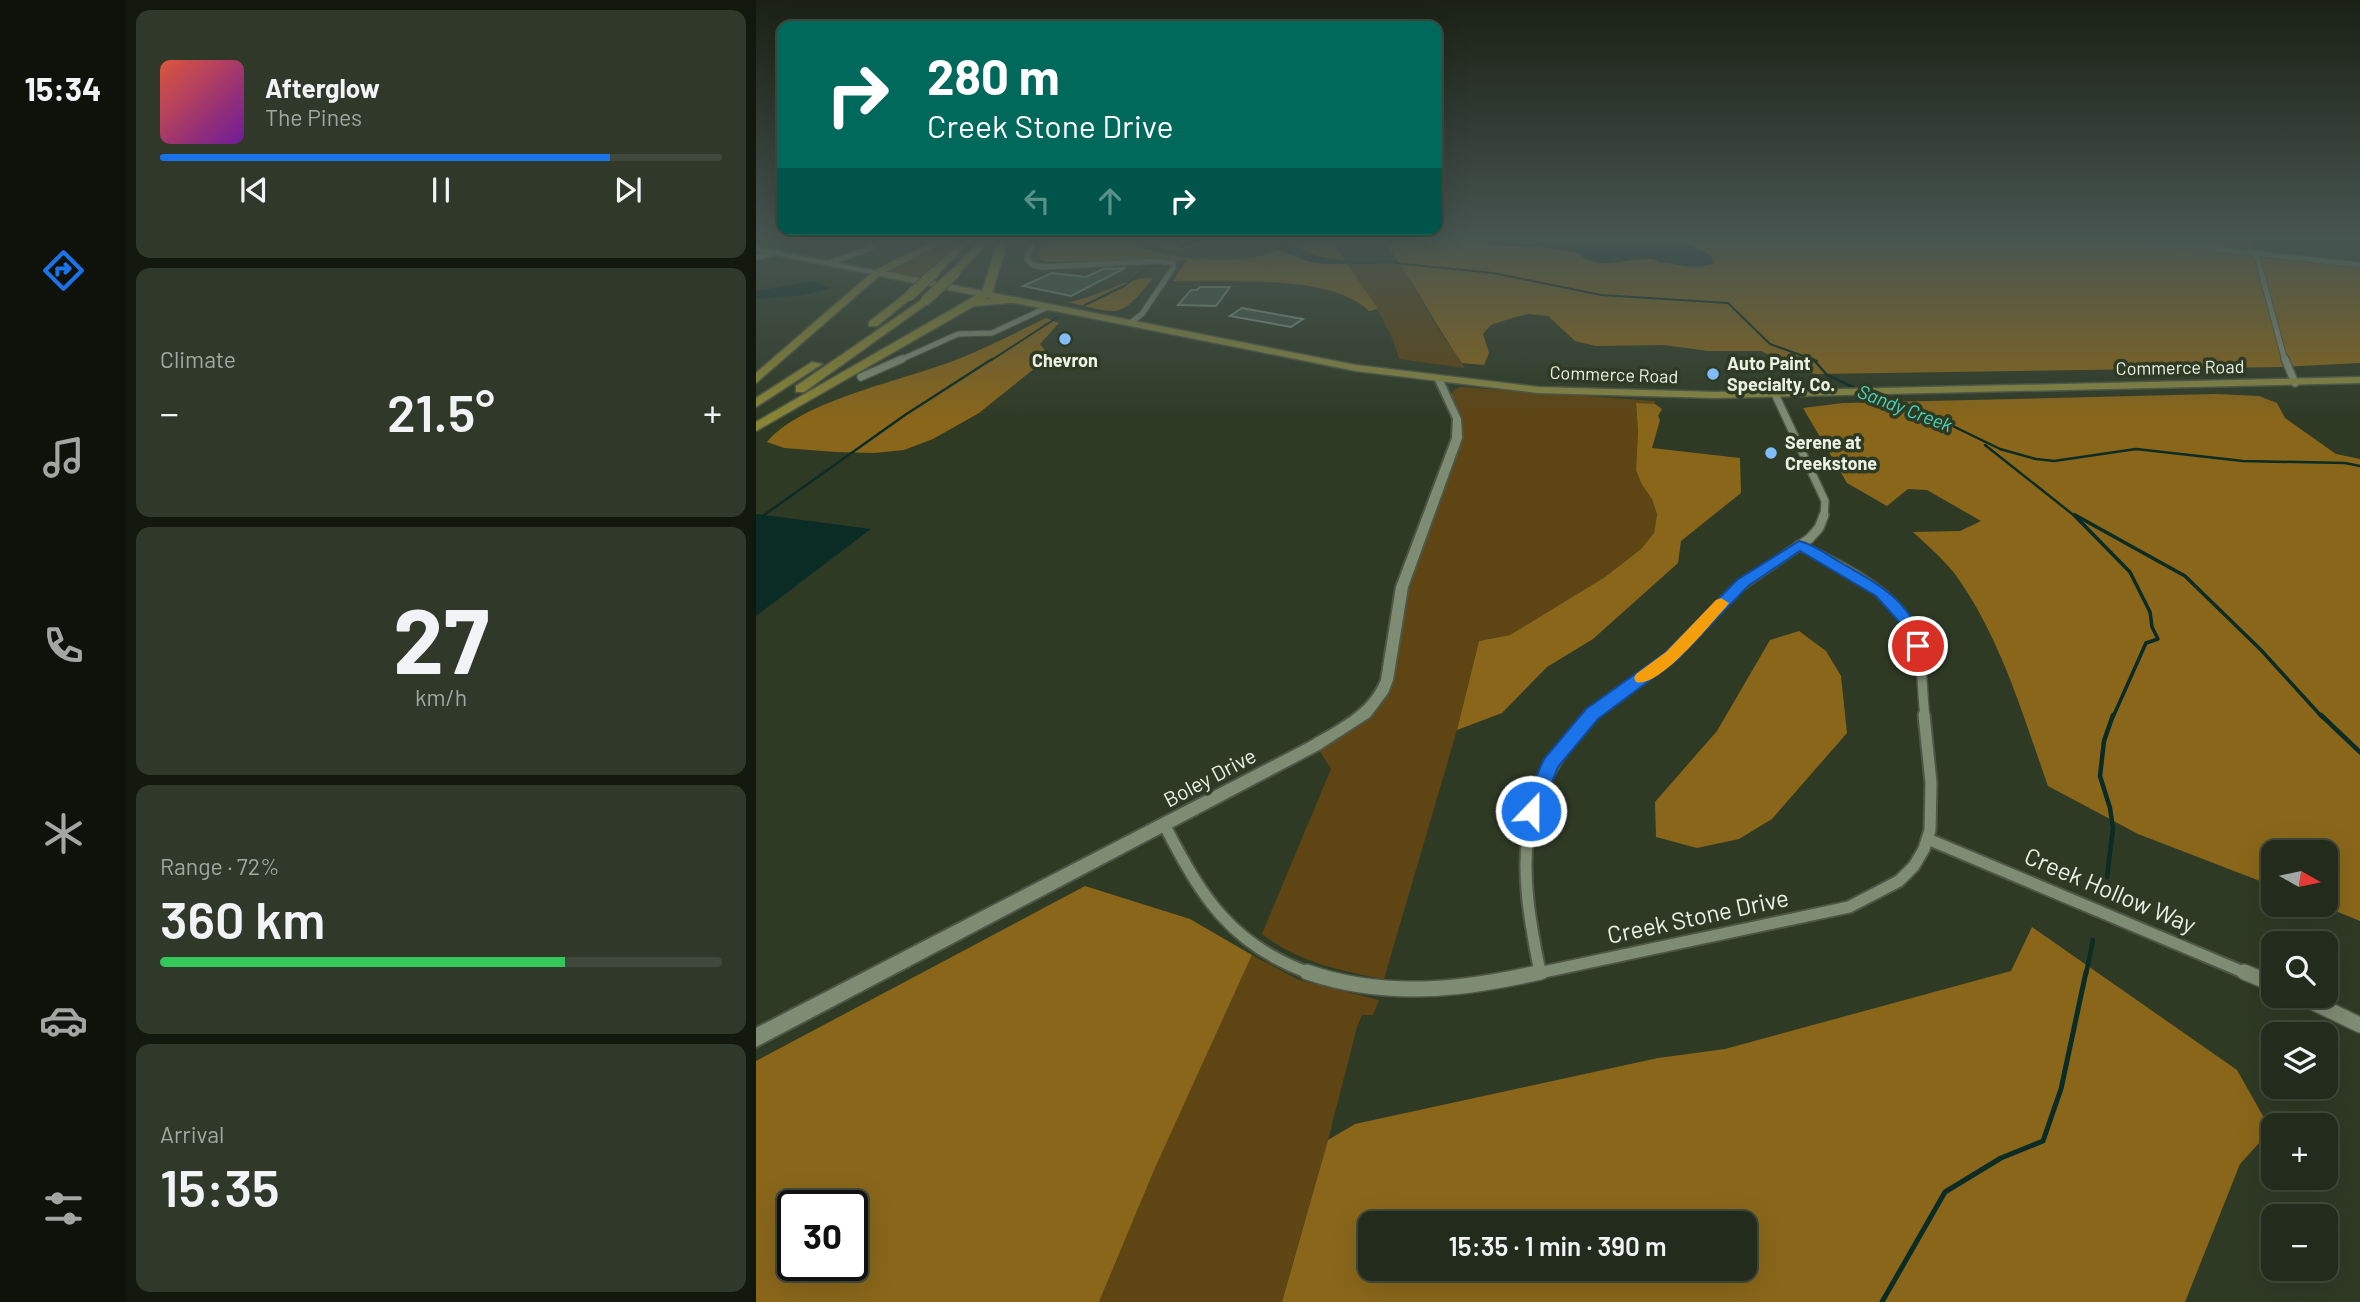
<!DOCTYPE html>
<meta charset="utf-8">
<style>
:root{--surface:#232c1c;--page:#2f3829;--text:#f1f3f6;--muted:#a3a7a3;--line:#40483b;--accent:#1a73e8}
body{margin:0;font-family:Barlow,sans-serif;background:var(--page);color:var(--text);height:100vh;display:flex;flex-direction:column;font-size:26px;white-space:nowrap}
*{box-sizing:border-box;margin:0}
p{font-size:23px;color:var(--muted)}
.icon{flex:none;width:38px;height:38px;fill:none;stroke:currentColor;stroke-width:2;stroke-linecap:round;stroke-linejoin:round}
.map{position:relative;flex:1;overflow:hidden}
.details{display:flex;flex-direction:column;gap:10px;padding:10px;background:#13180f;width:630px}
.details>*{flex:none}
.guide{position:absolute;left:21px;top:21px;width:665px;height:214px;border-radius:14px;box-shadow:0 7px 28px #0002,0 0 0 2px var(--line);background:#00695c;color:#fff;overflow:hidden}
.needle{width:46px;rotate:99deg}
.tools{position:absolute;left:1505px;top:840px;display:grid;gap:14px}
.tools a{display:grid;place-items:center;width:77px;height:77px;border-radius:14px;background:var(--surface);box-shadow:0 7px 28px #0002,0 0 0 2px var(--line);font-size:35px}
.speed{position:absolute;left:21px;top:1190px;display:flex;gap:14px;font-size:35px;font-weight:700;text-align:center}
.speed>*{display:grid;place-content:center;width:91px;height:91px;border-radius:50%;background:var(--surface);box-shadow:0 7px 28px #0002,0 0 0 2px var(--line);line-height:1}
.speed .limit{border:4px solid #111;border-radius:10px;background:#fff;color:#111}
.pin{position:absolute;display:grid;place-items:center;width:60px;height:60px;color:#fff;margin:-30px;border:4px solid #fff;border-radius:50%;box-shadow:0 2px 7px #0007}
.me{position:absolute;width:77px;margin:-38px;rotate:22deg;stroke-linejoin:round;filter:drop-shadow(0 0 5px #0008)}
.turn{display:flex;align-items:center;gap:24px;height:147px;padding:0 35px;font-size:32px}
.turn .icon{width:91px;height:91px;stroke-width:2.5}
.turn b{display:block;font-size:49px;line-height:60px}
.lanes{display:flex;align-items:center;height:66px;padding:0 35px;background:#0003;justify-content:center;gap:35px;direction:ltr}
.lanes .off{opacity:.35}
.big{font-size:52px;font-weight:600;line-height:1.1}
.details .tile{flex:1;display:flex;flex-direction:column;justify-content:center;gap:10px;min-width:0;padding:0 24px;border-radius:14px;background:var(--page)}
.details .dial{align-items:center;gap:0}
.dial b{font-size:91px;line-height:1}
.song{display:flex;align-items:center;gap:21px}
.cover{width:84px;height:84px;border-radius:10px;background:linear-gradient(135deg,hsl(10 70% 55%),hsl(280 70% 35%))}
.played{height:7px;border-radius:4px;background:linear-gradient(90deg,var(--accent) 80%,var(--line) 80%)}
.keys{display:flex;justify-content:space-around;direction:ltr}
.heat{display:flex;justify-content:space-between;align-items:center;font-size:38px;direction:ltr}
.charge{height:10px;border-radius:5px;background:linear-gradient(90deg,#34c759 72%,var(--line) 0)}
.trip{position:absolute;left:602px;top:1211px;width:399px;height:70px;border-radius:14px;background:var(--surface);box-shadow:0 7px 28px #0002,0 0 0 2px var(--line);font-weight:600;line-height:70px;text-align:center}
main{display:flex;flex:1;min-height:0}
.tabs{display:flex;flex-direction:column;width:126px;justify-content:space-around;align-items:center;background:#0e120b;color:var(--muted)}
.tabs .icon{width:49px;height:49px}
.tabs .active{color:var(--accent)}
.tabs b{font-size:32px;color:var(--text)}
.map>svg:first-child{display:block}
</style>
<main>
<nav class="tabs">
<b>15:34</b>
<svg class="icon active" aria-label="directions" viewBox="0 0 24 24"><path d="M12 3l9 9-9 9-9-9zM9 14v-3h6M13 9l2 2-2 2"/></svg>
<svg class="icon" aria-label="music" viewBox="0 0 24 24"><path d="M9 18V5l10-2v13"/><circle cx="6" cy="18" r="3"/><circle cx="16" cy="16" r="3"/></svg>
<svg class="icon" aria-label="phone" viewBox="0 0 24 24"><path d="M5 4h4l2 5-3 2q2 4 5 5l2-3 5 2v4C11 20 4 13 5 4z"/></svg>
<svg class="icon" aria-label="climate" viewBox="0 0 24 24"><path d="M12 3v18M4 7l16 10M4 17L20 7"/></svg>
<svg class="icon" aria-label="car" viewBox="0 0 24 24"><path d="M5 17H2v-5l4-1 3-4h7l3 4 3 1v5h-3M9 17h6M6 11h13"/><circle cx="7" cy="17" r="2"/><circle cx="17" cy="17" r="2"/></svg>
<svg class="icon" aria-label="filters" viewBox="0 0 24 24"><path d="M4 7h16M4 17h16"/><circle cx="9" cy="7" r="2"/><circle cx="15" cy="17" r="2"/></svg>
</nav>
<section class="details">
<div class="tile">
<div class="song"><i class="cover"></i><div><b>Afterglow</b><p>The Pines</p></div></div>
<div class="played"></div>
<div class="keys"><svg class="icon" aria-label="previous" viewBox="0 0 24 24"><path d="M18 5L8 12l10 7zM5 5v14"/></svg><svg class="icon" aria-label="pause" viewBox="0 0 24 24"><path d="M8 5v14M16 5v14"/></svg><svg class="icon" aria-label="next" viewBox="0 0 24 24"><path d="M6 5l10 7-10 7zM19 5v14"/></svg></div>
</div>
<div class="tile"><p>Climate</p>
<div class="heat"><a>−</a><b class="big">21.5°</b><a>+</a></div>
</div>
<div class="tile dial"><b>27</b><p>km/h</p></div>
<div class="tile"><p>Range · 72%</p><b class="big">360 km</b><div class="charge"></div></div>
<div class="tile"><p>Arrival</p><b class="big">15:35</b></div>
</section>
<div class="map">
<svg width="1604" height="1302" viewBox="0 0 1604 1302">
<rect width="100%" height="100%" fill="#2f3a25"/>
<!-- green -->
<g fill="#5e4513">
<path d="M196 238H208L173 273 161 277 133 272Z"/>
<path d="M1376 238H1492L1499 252Z"/>
<path d="M644 263 683 330 709 368 643 359C634 323 611 296 592 265Z"/>
<path d="M705 387 899 401V404H880L882 431 880 470 886 485 896 499 901 516 898 533 885 549 849 577 754 635 723 641 701 730 628 979C583 971 543 962 506 934L575 769 563 750 614 716 632 694 638 679 650 592 705 444C708 426 703 411 695 395L698 390Z"/>
<path d="M496 955 543 980 623 1000 617 1015H606L601 1027 572 1140 526 1302H343L399 1168Z"/>
</g>
<!-- forest -->
<g fill="#89661a" fill-rule="evenodd">
<path d="M297 238H384L381 246C408 258 470 264 500 257 525 251 547 238 574 238L622 309 613 311C574 273 470 283 417 281L430 260 290 262 284 259 283 249Z"/>
<path d="M393 238H460C441 248 407 260 393 238Z"/>
<path d="M625 238H730L732 244 769 245 820 253 831 260 844 263 871 258 897 259 904 263 955 258 954 255 920 238H1332L1604 267V363L1526 367 1060 374 1048 372 1005 351H952L908 345 840 346 819 341 792 316 772 314 753 319 735 325 727 334 733 353 728 365 706 363C677 322 656 277 625 238Z"/>
<path d="M397 278C362 322 363 313 311 302 339 299 371 276 397 278Z"/>
<path d="M290 318 303 323 284 344 294 356 223 413 177 439 148 450 118 453 80 452 28 448 11 442C47 399 151 380 202 359 232 347 261 332 290 318Z"/>
<path d="M1459 394 1503 396 1521 403 1529 418 1580 454 1604 459V921L1565 905H1570V852H1517V886L1382 834 1292 786C1266 713 1245 638 1199 574 1187 559 1171 545 1157 532L1204 531 1225 521 1171 490 1152 489 1131 506 1091 483 1047 408 1087 403Z"/>
<path d="M880 403 899 404 906 409 902 416 904 420 896 448 984 458 985 493 925 541 922 563 837 639 791 667 746 713 701 730 723 641 754 635 849 577 885 549 898 533 901 515 896 499 886 485 880 470 882 431Z"/>
<path d="M1043 631 1070 651 1085 676 1091 733 1016 819 983 839 941 848 900 837 899 802 961 731 1014 640Z"/>
<path d="M329 886 434 919 496 955 399 1168 343 1302H0V1061ZM37 1206H96V1265H37Z"/>
<path d="M1276 927 1481 1070 1515 1130 1484 1164 1429 1302H526L572 1140 599 1124 902 1058 969 1049 1255 971ZM989 1223V1269H614V1223Z"/>
</g>
<!-- water -->
<g fill="#0b2b25">
<path d="M492 238H524L558 255 571 258 606 262 640 260 644 263 567 264 551 261Z"/>
<path d="M730 238H920L955 256 957 264C935 272 914 261 893 259 876 258 860 264 844 263 833 262 828 255 819 252 791 244 760 249 732 244Z"/>
<path d="M58 281 75 288 49 295 0 299V291Z"/>
<path d="M0 514 8 515 115 529 0 616Z"/>
</g>
<g fill="none" stroke-linecap="round" stroke-linejoin="round">
<!-- stream-far4 -->
<g stroke="#0b2b25" stroke-width="2">
<path d="M423 248 446 238"/>
<path d="M638 263 737 273 845 295 972 303 1014 344 1061 361"/>
<path d="M329 305 368 286 400 262"/>
<path d="M234 361 302 317"/>
</g>
<!-- stream-far3 -->
<g stroke="#0b2b25" stroke-width="2.5">
<path d="M1057 359 1071 375 1101 389"/>
<path d="M1108 393 1133 405 1166 411 1244 449 1280 459 1298 461 1380 449 1487 461 1589 463 1604 466"/>
<path d="M1229 445 1320 517"/>
<path d="M8 515 149 415 236 359"/>
<path d="M1319 515 1322 517"/>
</g>
<!-- stream-far2 -->
<g stroke="#0b2b25" stroke-width="3.5">
<path d="M1318 515 1374 572 1394 612 1396 627 1402 639 1390 643 1357 717"/>
<path d="M1319 515 1429 576 1505 650 1566 717"/>
</g>
<!-- stream-far1 -->
<g stroke="#0b2b25" stroke-width="4.5">
<path d="M1565 715 1604 752"/>
<path d="M1351 877 1357 828 1354 808 1344 776 1348 741 1357 715"/>
<path d="M1330 974 1337 940"/>
</g>
<!-- stream -->
<path stroke="#0b2b25" stroke-width="5" d="M1126 1302 1189 1192 1245 1158 1287 1141 1305 1089 1330 972"/>
</g>
<!-- building -->
<g fill="#415848" stroke="#819988" stroke-width="2">
<path d="M369 268 315 296 267 286 296 273 330 277 347 269Z"/>
<path d="M444 287H474L460 306 422 305 435 290H441Z"/>
<path d="M486 308 547 319 535 327 474 316Z"/>
</g>
<g fill="none" stroke-linecap="round" stroke-linejoin="round">
<!-- minor-far4 casing -->
<g stroke="#4e5746" stroke-width="7">
<g id="minor-far4">
<path d="M278 238 271 259 277 265 286 267 403 261 417 263V268L386 314 374 323"/>
<path d="M1363 238 1604 265"/>
<path d="M1500 253 1529 361"/>
<path d="M0 257 19 253"/>
<path d="M73 263 117 247 110 238"/>
<path d="M142 361 202 334 236 333 292 307"/>
</g>
</g>
<!-- minor-far3 casing -->
<g stroke="#4e5746" stroke-width="10">
<g id="minor-far3">
<path d="M1529 359 1539 383"/>
<path d="M105 377 146 359"/>
<path d="M1019 394 1069 501 1068 517"/>
</g>
</g>
<!-- minor-far2 casing -->
<g stroke="#4e5746" stroke-width="12">
<g id="minor-far2">
<path d="M1043 545C1086 567 1150 594 1162 647 1167 669 1166 694 1169 717"/>
<path d="M833 717 915 656 976 592 1053 539 1063 528 1068 515"/>
</g>
</g>
<!-- minor-far1 casing -->
<g stroke="#4e5746" stroke-width="15">
<g id="minor-far1">
<path d="M409 826C446 898 476 946 556 974"/>
<path d="M1174 840 1492 974"/>
<path d="M784 972C762 864 757 801 835 715"/>
<path d="M778 974 1093 907 1143 881 1158 866 1168 849 1174 830 1175 783 1168 715"/>
</g>
</g>
<!-- minor casing -->
<g stroke="#4e5746" stroke-width="18">
<g id="minor">
<path d="M551 972C630 999 706 990 785 972"/>
<path d="M1488 972 1517 984"/>
<path d="M1544 996 1604 1025"/>
</g>
</g>
<!-- tertiary casing -->
<g stroke="#4e5746" stroke-width="4">
<path id="tertiary" d="M680 378 687 380 705 419 706 438 652 587 637 680 632 693 614 717 563 750 0 1047V1028L553 742C581 725 612 712 625 680L640 587 696 438 697 419 679 380Z"/>
</g>
<!-- secondary casing -->
<g stroke="#4e5746" stroke-width="4">
<path id="secondary" d="M0 247 121 271 125 273 121 275 0 251Z"/>
</g>
<!-- trunk casing -->
<g stroke="#4e5746" stroke-width="3">
<path id="trunk" d="M121 270 600 365 782 387 960 392 1604 377V383L960 398 782 393 600 371 118 275V271Z"/>
</g>
<!-- motorway casing -->
<g stroke="#4e5746" stroke-width="3">
<g id="motorway">
<path d="M184 238H196L124 275 0 383V373L118 271Z"/>
<path d="M208 238H217L181 275H175V271Z"/>
<path d="M226 238H235L202 275H196V271Z"/>
<path d="M243 238H252L236 294 229 299 260 297 264 298V302L218 306 0 431V422L226 292Z"/>
<path d="M149 294 158 296 121 326H113V322Z"/>
<path d="M170 297 175 300 174 302 48 392H40V386Z"/>
<path d="M56 362 66 364 0 407V398Z"/>
</g>
</g>
<!-- minor-far4 -->
<use href="#minor-far4" stroke="#7f8c74" stroke-width="5"/>
<!-- minor-far3 -->
<use href="#minor-far3" stroke="#7f8c74" stroke-width="7"/>
<!-- minor-far2 -->
<use href="#minor-far2" stroke="#7f8c74" stroke-width="9"/>
<!-- minor-far1 -->
<use href="#minor-far1" stroke="#7f8c74" stroke-width="11"/>
<!-- minor -->
<use href="#minor" stroke="#7f8c74" stroke-width="15"/>
<!-- tertiary -->
<use href="#tertiary" fill="#7f8c74" fill-rule="evenodd"/>
<!-- secondary -->
<use href="#secondary" fill="#7f8c74" fill-rule="evenodd"/>
<!-- trunk -->
<use href="#trunk" fill="#888641" fill-rule="evenodd"/>
<!-- motorway -->
<use href="#motorway" fill="#8a8534" fill-rule="evenodd"/>
<!-- motorway-bridge casing -->
<g stroke="#4e5746" stroke-width="12" stroke-linecap="butt">
<g id="motorway-bridge">
<path d="M153 296 178 273"/>
<path d="M170 300 199 273"/>
</g>
</g>
<!-- motorway-bridge -->
<use href="#motorway-bridge" stroke="#8a8534" stroke-width="10"/>
</g>
<!-- sky -->
<linearGradient id="sky" x2="0" y2="1"><stop stop-color="#1a2014"/><stop offset="0.57" stop-color="#475551"/><stop offset="1" stop-color="#475551" stop-opacity="0"/></linearGradient>
<rect width="1604" height="421" fill="url(#sky)"/>
<!-- route -->
<path fill="#1a73e8" stroke="#114b97" stroke-width="2" d="M1043 541C1057 544 1070 554 1082 561 1125 586 1151 598 1170 646L1167 650H1156L1146 625 1120 596 1044 551 992 586 921 660 842 719 802 767 782 816 775 819 768 816 765 811 788 759 830 709 910 652 981 580Z"/>
<!-- slow -->
<path fill="#f59e0b" d="M965 598 973 603 970 607C955 623 903 689 880 682L878 678 880 674 910 652 960 600Z"/>
<!-- markers -->
<g fill="#83bcfa" stroke="#2f3a25" stroke-width="2.5">
<circle cx="309" cy="339" r="7"/>
<circle cx="957" cy="374" r="7"/>
<circle cx="1015" cy="453" r="7"/>
</g>
<g text-anchor="middle" stroke-width="7" stroke-linejoin="round" paint-order="stroke">
<!-- far-poi labels -->
<g font-size="18" font-weight="bold" fill="#ebf2e5" stroke="#2f3a25" text-anchor="start">
<text x="309" y="367" text-anchor="middle">Chevron</text>
<text x="971" y="370">Auto Paint<tspan x="971" dy="21">Specialty, Co.</tspan></text>
<text x="1029" y="449">Serene at<tspan x="1029" dy="21">Creekstone</tspan></text>
</g>
<!-- far-street labels -->
<g font-size="18" fill="#ebf2e5" stroke="#2f3a25">
<text transform="translate(1424 368) rotate(-1)" y="6">Commerce Road</text>
<text transform="translate(858 375) rotate(2)" y="6">Commerce Road</text>
</g>
<!-- far-water labels -->
<g font-size="19" font-style="italic" fill="#45d9bf" stroke="#2f3a25">
<text transform="translate(1149 408) rotate(21)" y="7">Sandy Creek</text>
</g>
<!-- street labels -->
<g font-size="21" fill="#ebf2e5" stroke="#2f3a25">
<text transform="translate(454 778) rotate(-28)" y="7">Boley Drive</text>
</g>
<!-- near-street labels -->
<g font-size="24" fill="#ebf2e5" stroke="#2f3a25">
<text transform="translate(1354 891) rotate(23)" y="8">Creek Hollow Way</text>
<text transform="translate(942 917) rotate(-12)" y="8">Creek Stone Drive</text>
</g>
</g>
</svg>
<div class="tools">
<a><svg class="needle" viewBox="-14 -14 28 28"><path d="M0-13l5 13h-10z" fill="#e53935"/><path d="M0 13l5-13h-10z" fill="#a3a7a3"/></svg></a>
<a><svg class="icon" aria-label="search" viewBox="0 0 24 24"><circle cx="10" cy="10" r="6"/><path d="M15 15l6 6"/></svg></a>
<a><svg class="icon" aria-label="layers" viewBox="0 0 24 24"><path d="M12 4l9 5-9 5-9-5zM3 14l9 5 9-5"/></svg></a>
<a>+</a>
<a>−</a>
</div>
<div class="speed"><div class="limit">30</div></div>
<div class="pin" style="left:1162px;top:646px;background:#d93025"><svg class="icon" aria-label="arrive" viewBox="0 0 24 24"><path d="M6 21V4h12l-3 4 3 4H6"/></svg></div>
<svg class="me" style="left:775px;top:811px" viewBox="-20 -20 40 40"><circle r="17" fill="#1a73e8" stroke="#fff" stroke-width="3"/><path d="M0-11L8 9 0 5-8 9z" fill="#fff"/></svg>
<div class="trip">15:35 · 1 min · 390 m</div>
<div class="guide">
<div class="turn"><svg class="icon" aria-label="right" viewBox="0 0 24 24"><path d="M7 20v-9h11M14 6l5 5-5 5"/></svg><div><b>280 m</b>Creek Stone Drive</div></div>
<div class="lanes"><svg class="icon off" aria-label="left" viewBox="0 0 24 24"><path d="M17 20v-9H6M10 6l-5 5 5 5"/></svg><svg class="icon off" aria-label="ahead" viewBox="0 0 24 24"><path d="M12 20V5M6 11l6-6 6 6"/></svg><svg class="icon" aria-label="right" viewBox="0 0 24 24"><path d="M7 20v-9h11M14 6l5 5-5 5"/></svg></div>
</div>
</div>
</main>
